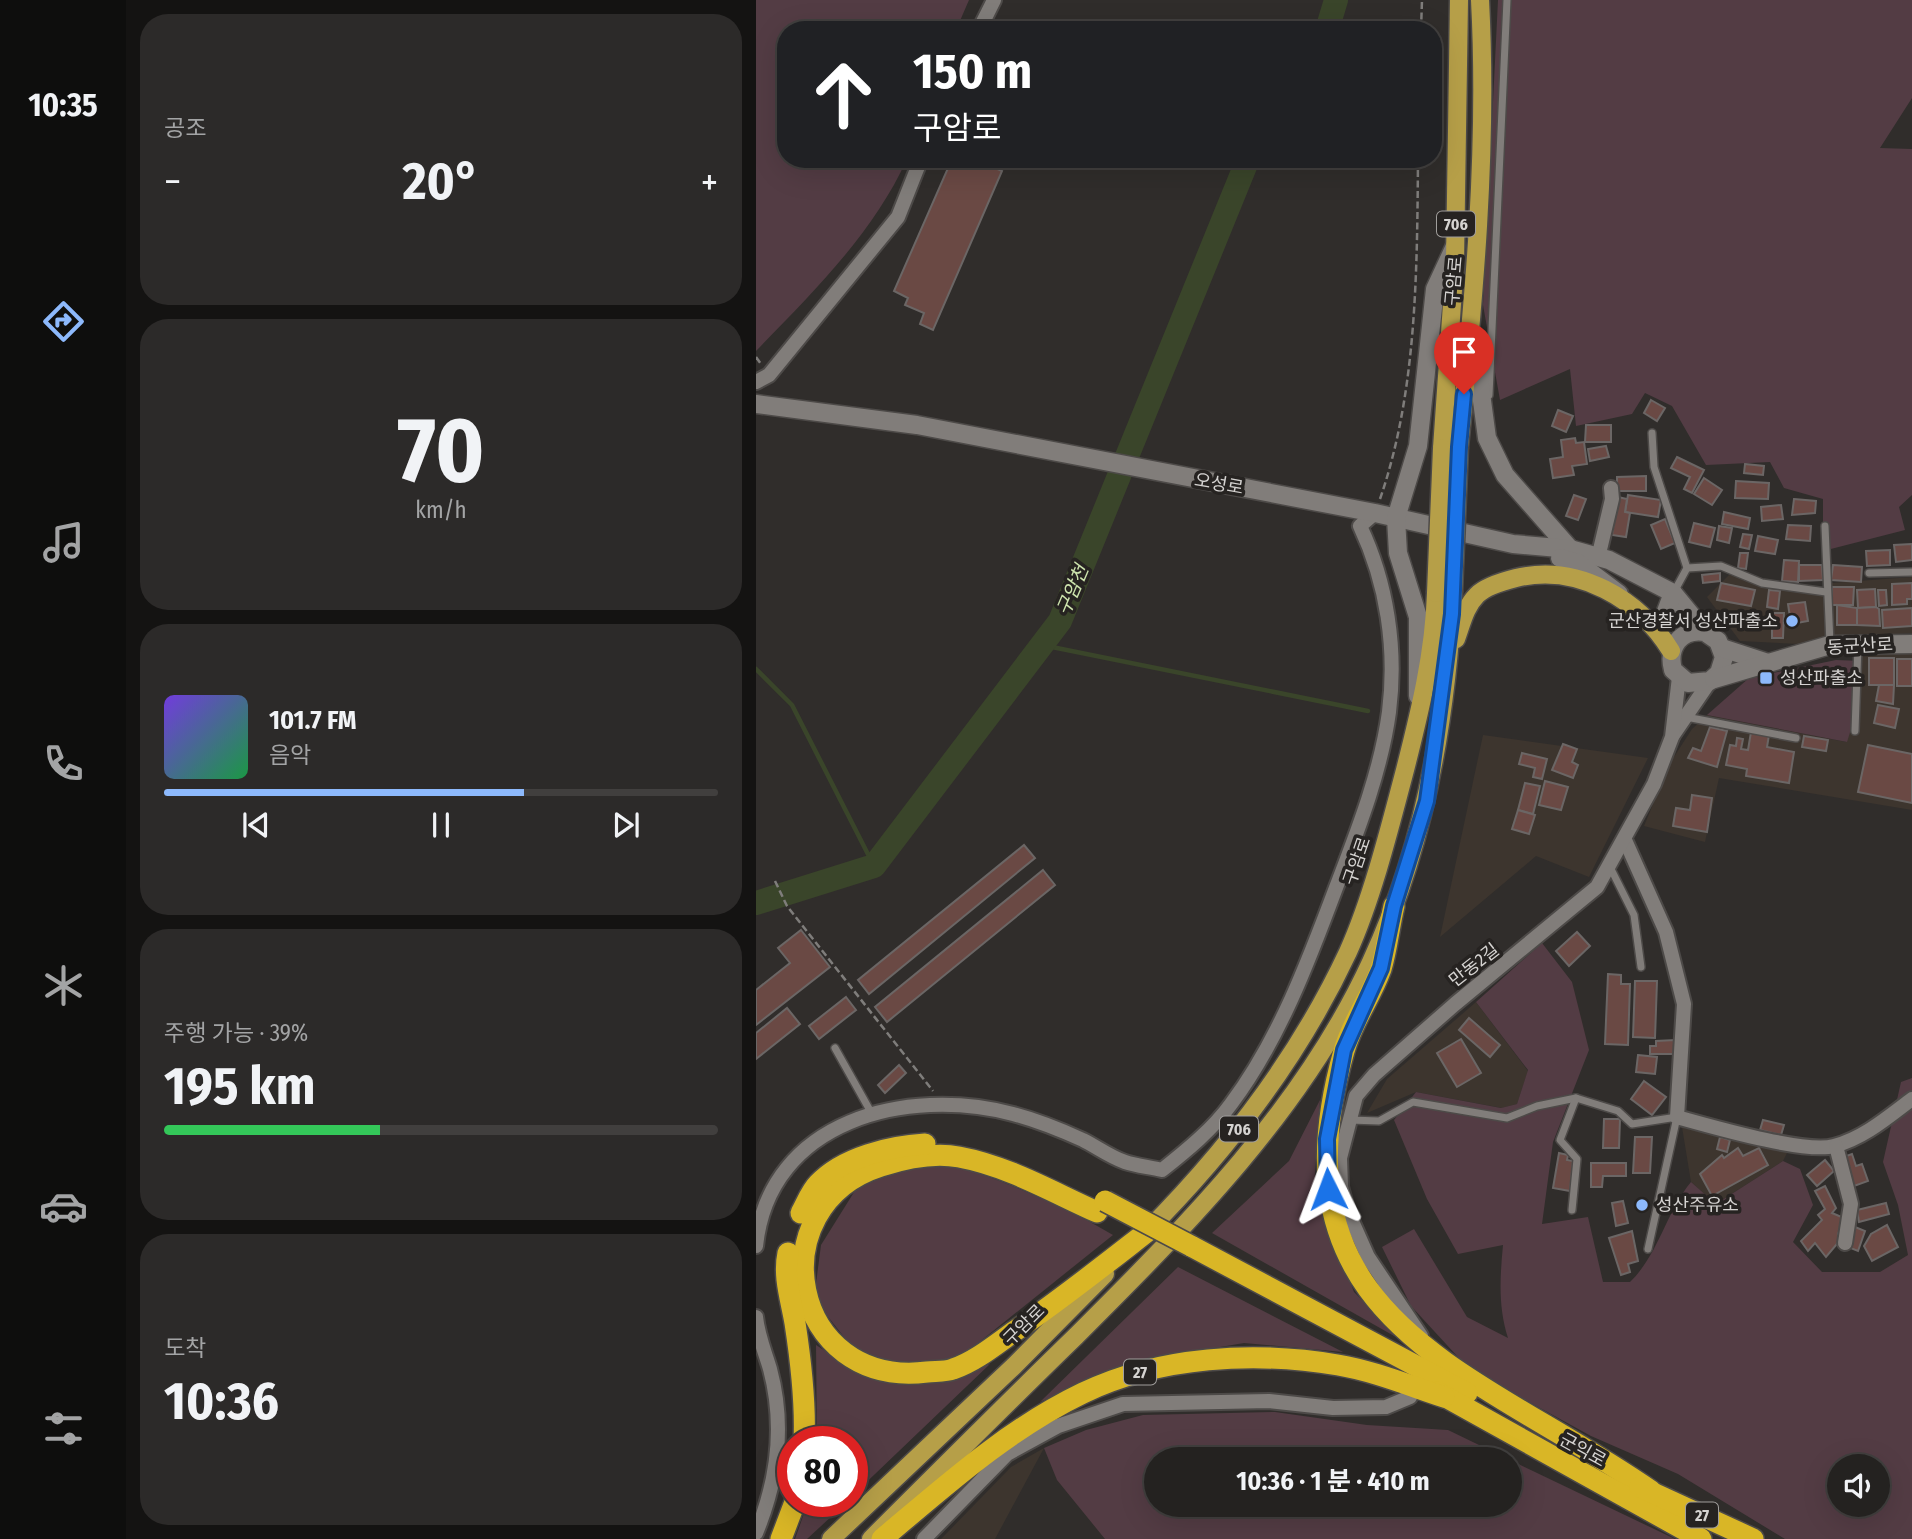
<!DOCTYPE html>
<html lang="ko">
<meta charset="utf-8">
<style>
:root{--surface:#242220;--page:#2c2a29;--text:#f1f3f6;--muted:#a3a4a5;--line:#413f3e;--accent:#8db9fc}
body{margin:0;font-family:"Fira Sans Condensed","Noto Sans KR",sans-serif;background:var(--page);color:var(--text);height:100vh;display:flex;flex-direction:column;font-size:26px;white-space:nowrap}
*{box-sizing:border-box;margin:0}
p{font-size:23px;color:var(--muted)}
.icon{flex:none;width:38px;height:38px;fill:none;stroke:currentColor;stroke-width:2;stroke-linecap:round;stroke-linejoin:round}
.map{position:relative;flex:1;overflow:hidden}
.drawer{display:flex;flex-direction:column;gap:14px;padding:14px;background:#141312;width:630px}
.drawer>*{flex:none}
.hud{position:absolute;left:21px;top:21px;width:665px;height:147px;border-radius:28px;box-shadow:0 7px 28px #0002,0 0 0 2px var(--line);background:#202124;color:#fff;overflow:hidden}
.buttons{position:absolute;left:1071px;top:1454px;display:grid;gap:14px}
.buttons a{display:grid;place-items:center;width:63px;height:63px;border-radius:50%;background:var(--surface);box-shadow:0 7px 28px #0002,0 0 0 2px var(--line);font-size:35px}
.speed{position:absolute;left:21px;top:1426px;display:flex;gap:14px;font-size:35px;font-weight:700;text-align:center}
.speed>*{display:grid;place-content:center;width:91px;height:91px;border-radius:50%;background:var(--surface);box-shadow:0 7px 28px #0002,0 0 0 2px var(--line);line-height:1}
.speed .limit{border:10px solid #d22;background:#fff;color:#111}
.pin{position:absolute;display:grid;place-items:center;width:60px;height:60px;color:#fff;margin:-72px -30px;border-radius:50% 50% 50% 0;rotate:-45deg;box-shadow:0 0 7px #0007}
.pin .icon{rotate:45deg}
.me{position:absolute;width:77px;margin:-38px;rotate:357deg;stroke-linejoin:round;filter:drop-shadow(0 0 5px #0008)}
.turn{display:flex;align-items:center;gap:24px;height:147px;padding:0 21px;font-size:32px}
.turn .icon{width:91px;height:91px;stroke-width:2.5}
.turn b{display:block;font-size:49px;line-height:60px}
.big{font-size:52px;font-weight:700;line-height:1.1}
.drawer .widget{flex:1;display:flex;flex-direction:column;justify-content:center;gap:10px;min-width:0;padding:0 24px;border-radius:28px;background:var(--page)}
.drawer .dial{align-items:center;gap:0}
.dial b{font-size:91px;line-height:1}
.song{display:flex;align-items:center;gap:21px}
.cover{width:84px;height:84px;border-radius:10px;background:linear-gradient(135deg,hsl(260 70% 55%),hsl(140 70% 35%))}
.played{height:7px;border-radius:4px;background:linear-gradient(90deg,var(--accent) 65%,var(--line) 65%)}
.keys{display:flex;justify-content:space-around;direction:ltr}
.heat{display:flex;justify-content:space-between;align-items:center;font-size:38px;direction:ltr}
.charge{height:10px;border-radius:5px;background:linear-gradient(90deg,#34c759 39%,var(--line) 0)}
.trip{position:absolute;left:388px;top:1447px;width:378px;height:70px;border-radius:35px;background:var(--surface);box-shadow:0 7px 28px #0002,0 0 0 2px var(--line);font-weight:700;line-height:70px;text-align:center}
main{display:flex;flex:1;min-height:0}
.menu{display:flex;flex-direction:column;width:126px;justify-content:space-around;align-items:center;background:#0e0e0d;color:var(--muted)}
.menu .icon{width:49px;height:49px}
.menu .active{color:var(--accent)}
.menu b{font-size:32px;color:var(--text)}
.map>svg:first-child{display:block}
</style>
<main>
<nav class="menu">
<b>10:35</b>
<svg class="icon active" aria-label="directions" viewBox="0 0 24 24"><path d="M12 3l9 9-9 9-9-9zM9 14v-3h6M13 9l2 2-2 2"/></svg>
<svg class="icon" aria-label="music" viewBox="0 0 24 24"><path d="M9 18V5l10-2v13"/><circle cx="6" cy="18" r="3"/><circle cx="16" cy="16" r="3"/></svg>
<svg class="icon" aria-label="phone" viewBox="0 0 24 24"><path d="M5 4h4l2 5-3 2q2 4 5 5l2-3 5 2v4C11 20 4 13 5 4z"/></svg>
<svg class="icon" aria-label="climate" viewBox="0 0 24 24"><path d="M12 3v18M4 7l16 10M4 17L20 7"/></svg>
<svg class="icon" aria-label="car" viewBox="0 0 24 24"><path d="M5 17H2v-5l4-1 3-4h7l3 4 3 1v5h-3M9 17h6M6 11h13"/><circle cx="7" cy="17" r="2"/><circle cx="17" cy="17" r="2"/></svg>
<svg class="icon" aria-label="filters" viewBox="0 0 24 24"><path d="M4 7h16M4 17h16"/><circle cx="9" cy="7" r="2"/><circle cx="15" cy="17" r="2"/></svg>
</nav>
<section class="drawer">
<div class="widget"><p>공조</p>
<div class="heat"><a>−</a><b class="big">20°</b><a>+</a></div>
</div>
<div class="widget dial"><b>70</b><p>km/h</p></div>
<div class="widget">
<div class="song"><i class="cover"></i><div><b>101.7 FM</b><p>음악</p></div></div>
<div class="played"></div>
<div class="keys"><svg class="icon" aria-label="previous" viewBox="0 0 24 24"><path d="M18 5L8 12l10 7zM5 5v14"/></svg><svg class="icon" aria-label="pause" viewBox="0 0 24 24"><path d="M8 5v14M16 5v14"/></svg><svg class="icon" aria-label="next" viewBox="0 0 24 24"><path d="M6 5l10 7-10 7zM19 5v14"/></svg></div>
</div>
<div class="widget"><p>주행 가능 · 39%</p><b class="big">195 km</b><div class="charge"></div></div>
<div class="widget"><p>도착</p><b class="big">10:36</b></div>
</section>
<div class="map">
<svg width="1156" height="1539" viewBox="0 0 1156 1539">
<rect width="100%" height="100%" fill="#302d2b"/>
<!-- built -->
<g fill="#3d352e">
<path d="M973 575 1066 596 1075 583 1156 577V633L1086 637 1043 644 984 641 951 597Z"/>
<path d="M1156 649V810L963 778 949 842 888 826 914 763 936 729 951 715 1090 742 1104 700 1106 651Z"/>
<path d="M727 735 892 758 833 877 780 856 684 937Z"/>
<path d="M720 1002 772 1071 761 1104 746 1108 660 1092 611 1113 631 1079Z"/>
<path d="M926 1127 1032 1151 1027 1161 960 1204 935 1182Z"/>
<path d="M288 1448 239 1539H185L255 1467Z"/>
</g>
<!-- green -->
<g fill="#533c44" fill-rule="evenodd">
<path d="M0 0H213L200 30H30V159H151C117 234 56 293 0 351Z"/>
<path d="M742 0H1156V98L1124 148 1156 149V495L1143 507 1149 530 1067 551V499L1028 488 1014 462 950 465 916 406 889 393 876 414 820 426 814 369 744 400 727 305Z"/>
<path d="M1080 660 1105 661 1104 700 1091 742 951 715 993 678Z"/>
<path d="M786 943 816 982 833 1050 797 1142 786 1224 832 1217 847 1282H874C903 1254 910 1212 935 1182L960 1204 1027 1161 1044 1169 1057 1205 1037 1242 1066 1272H1124L1152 1255 1142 1205 1127 1162 1145 1082 1156 1078V1539H1029L922 1474 835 1436 713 1369 655 1306 626 1247 658 1229 711 1317 752 1338C742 1307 744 1277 747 1245L702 1254 671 1199 638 1120 660 1092 745 1108 761 1104 772 1070 720 1002ZM1083 1466H1122V1505H1083Z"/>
<path d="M564 1100 558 1188 598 1292 647 1341 456 1233 533 1161Z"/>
<path d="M193 1163C250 1182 305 1204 357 1235L201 1360 141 1366 99 1351 58 1299 65 1245 100 1189 141 1171Z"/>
<path d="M422 1267 587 1352 488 1343 375 1362 284 1402Z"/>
<path d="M60 1345 108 1376 167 1384 234 1364 96 1496V1442H61Z"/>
<path d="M519 1412 611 1425 692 1430 752 1459 401 1460V1505H754V1460L919 1539H349L301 1480 288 1448 330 1430 387 1415Z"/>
<path d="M52 1502H91L51 1539H39Z"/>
</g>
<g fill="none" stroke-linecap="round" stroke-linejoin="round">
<!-- stream -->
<g stroke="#3a452a" stroke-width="4.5">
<path d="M286 645 612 711"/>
<path d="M0 669 36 705 118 866"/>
</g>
<!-- river -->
<g stroke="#3a452a" stroke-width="24">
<path d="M571 30 580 0"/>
<path d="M0 903 118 866 304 621 492 159"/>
</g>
</g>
<!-- building -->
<g fill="#6a4944" stroke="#6b6665" stroke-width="2">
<path d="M196 159H219L246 171 177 330 164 324 168 313 149 305 152 298 138 291Z"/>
<path d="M895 400 909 408 901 421 888 413Z"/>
<path d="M802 410 817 416 810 432 796 426Z"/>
<path d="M830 425H855V442H829Z"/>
<path d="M819 438 820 443 828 442 831 464 816 466 818 475 797 478 794 459 807 457 805 440Z"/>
<path d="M850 446 853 457 834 461 832 449Z"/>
<path d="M921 457 948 470 936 493 928 489 934 477 915 468Z"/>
<path d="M989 464 1008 466 1007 475 988 473Z"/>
<path d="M890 476V491H861V477Z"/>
<path d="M948 478 966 490 956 505 938 494Z"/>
<path d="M980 481 1013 483 1012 499 979 498Z"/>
<path d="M818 495 830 499 822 520 810 516Z"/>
<path d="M872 495 905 500 902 517 869 512Z"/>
<path d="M862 497 871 499 869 512 874 513 870 537 856 535Z"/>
<path d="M1038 499 1060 501 1059 513 1036 515Z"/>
<path d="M1025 505 1027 519 1006 521 1005 507Z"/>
<path d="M968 512 994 518 992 529 966 524Z"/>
<path d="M909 519 919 543 905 549 895 525Z"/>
<path d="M938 523 959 528 954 547 933 542Z"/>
<path d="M1032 525 1055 526 1054 541 1030 539Z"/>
<path d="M963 526 976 528 973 543 961 540Z"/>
<path d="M987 534 996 535 993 549 984 547Z"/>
<path d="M1002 536 1022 540 1019 554 999 551Z"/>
<path d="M1156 544V560L1140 562 1138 545Z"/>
<path d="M1134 550V565L1111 566 1110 551Z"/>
<path d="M984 553H992L990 569 982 568Z"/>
<path d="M1028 560 1043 561 1042 582 1026 581Z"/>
<path d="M1043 565H1066L1067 580 1043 581Z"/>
<path d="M1077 565 1106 567 1105 582 1075 580Z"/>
<path d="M964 573V581L947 583 946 575Z"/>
<path d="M965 583 999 590 995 606 961 600Z"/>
<path d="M1156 583V599H1151V604L1136 605V584Z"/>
<path d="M1076 587H1098L1097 605H1076Z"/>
<path d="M1119 589 1120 607 1102 608 1101 590Z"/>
<path d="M1013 590 1024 591 1022 609 1011 607Z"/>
<path d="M1122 590H1130L1131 605 1123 606Z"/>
<path d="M1049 602 1052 621 1035 624 1032 604Z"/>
<path d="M1081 605 1101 608V625H1081Z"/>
<path d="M1120 607 1123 609 1124 626 1101 625V608Z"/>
<path d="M1156 608V626L1127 628 1126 610Z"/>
<path d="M1016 613H1028L1027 638H1016Z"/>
<rect x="1113" y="658" width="25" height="27"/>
<rect x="1141" y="659" width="15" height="27"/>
<path d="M1123 685H1138L1137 704 1120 701Z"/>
<path d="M1122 705 1143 709 1139 728 1118 723Z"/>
<path d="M954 727 971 731 961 767 932 758 937 748 945 751Z"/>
<path d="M995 732 1013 735 1011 747 1038 752 1033 783 990 776 991 769 970 765 974 745 980 746 981 738 987 739 985 749 992 750Z"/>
<path d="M1048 736 1072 740 1070 751 1046 747Z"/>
<path d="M807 744 821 749 816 762 822 765 817 778 796 770Z"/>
<path d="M1112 745 1156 754V803L1102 792Z"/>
<path d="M766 753 791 759 786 779 777 777 779 768 763 764Z"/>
<path d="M789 781 812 787 805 810 783 805Z"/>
<path d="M769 783 784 786 777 814 762 810Z"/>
<path d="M936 795 956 798 951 832 917 826 920 808 934 810Z"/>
<path d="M762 810 779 815 773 834 756 829Z"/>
<path d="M268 845 279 858 113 994 102 980Z"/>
<path d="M287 870 299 885 131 1022 119 1007Z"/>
<path d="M45 930 74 967 0 1025V990L34 963 22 948Z"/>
<path d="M821 932 834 946 813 966 800 951Z"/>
<path d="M852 974 865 975V984H874L872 1045 849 1044Z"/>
<path d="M879 981H901L899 1038 877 1037Z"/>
<path d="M90 997 100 1010 63 1039 53 1026Z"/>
<path d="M31 1008 44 1024 0 1059V1033Z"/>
<path d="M713 1018 744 1045 734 1057 703 1030Z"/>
<path d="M705 1039 725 1073 701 1087 681 1053Z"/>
<path d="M919 1040V1054H894V1046H900V1041Z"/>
<path d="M882 1055 901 1057 899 1074 880 1072Z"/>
<path d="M143 1065 150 1073 129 1093 122 1085Z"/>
<path d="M888 1081 910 1097 896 1115 875 1099Z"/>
<path d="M848 1119H864L863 1148H847Z"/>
<path d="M1007 1120 1028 1125 1025 1135 1004 1130Z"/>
<path d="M879 1137H896L894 1173H877Z"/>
<path d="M964 1137 974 1140 971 1152 961 1149Z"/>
<path d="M982 1148 987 1156 1003 1148 1012 1165 956 1196 944 1174 966 1155 968 1158Z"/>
<path d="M803 1153 812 1155 811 1160 817 1161 814 1191 797 1188Z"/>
<path d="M1096 1154 1100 1166 1106 1164 1112 1181 1098 1186 1087 1157Z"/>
<path d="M1069 1160 1078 1171 1061 1186 1051 1175Z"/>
<path d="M835 1163H870V1176H847L846 1187H835Z"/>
<path d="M1069 1186 1080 1208 1076 1213 1088 1218 1082 1234 1086 1238 1070 1257 1059 1243 1052 1251 1045 1241 1066 1220 1062 1215 1069 1209 1059 1191Z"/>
<path d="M867 1201 872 1223 860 1226 856 1203Z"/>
<path d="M1130 1203 1133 1214 1103 1222 1101 1210Z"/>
<path d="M1131 1225 1142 1247 1116 1261 1108 1246 1115 1234Z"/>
<path d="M1099 1227 1109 1231 1102 1251 1092 1247Z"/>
<path d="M876 1231 882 1261 872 1264 874 1272 865 1275 853 1238Z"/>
</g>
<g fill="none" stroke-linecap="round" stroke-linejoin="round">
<!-- lane casing -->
<g stroke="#4d4a48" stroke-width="10">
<g id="lane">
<path d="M733 395 751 0"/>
<path d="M896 433 898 467 931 568 918 592"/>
<path d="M1069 526 1074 644"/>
<path d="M931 568 965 566 1006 583 1070 592"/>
<path d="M1113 573 1156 572"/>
<path d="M930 717 1040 738"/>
<path d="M1099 731 1102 645"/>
<path d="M854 867 878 915 885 967"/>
<path d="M79 1048 116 1114"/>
<path d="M594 1120 623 1121 657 1102 751 1118 781 1106 820 1098 862 1111 876 1124 921 1117 892 1249"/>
<path d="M816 1210 821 1159 804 1140 820 1098"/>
</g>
</g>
<!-- street casing -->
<g stroke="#4d4a48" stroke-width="18">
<g id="street">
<path d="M223 30 238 0"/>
<path d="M0 382 13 375 142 217 165 159"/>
<path d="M842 558 856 499 855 488"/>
<path d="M917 735 954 681"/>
<path d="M869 840 910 932 928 1004 921 1117C954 1126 1049 1154 1078 1146 1108 1138 1132 1117 1156 1099"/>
<path d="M1080 1146 1095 1204 1089 1243"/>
<path d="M0 1246C13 1120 151 1086 257 1114 280 1120 305 1130 327 1140 341 1147 354 1157 369 1162 381 1166 394 1167 406 1170 430 1151 457 1129 475 1104 523 1040 553 960 581 885 602 830 625 771 633 712 641 649 631 583 604 526L619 513"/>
<path d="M0 1317C2 1336 9 1352 14 1369 29 1425 22 1480 0 1533"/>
<path d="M665 1336 612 1257 592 1212 585 1187 584 1158 600 1096 618 1075 699 1004 841 887 898 784 916 737 923 677"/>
<path d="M168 1539 251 1454 302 1426 367 1404 513 1401 577 1408 630 1407 654 1397"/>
</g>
</g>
<!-- secondary casing -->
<g stroke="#4d4a48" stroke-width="21">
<g id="secondary">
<path d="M717 334 731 438 749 475 814 549"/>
<path d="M0 404 161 425 619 513 757 544 814 549 853 560 917 593 949 632 962 641 968 657 963 673 954 681 932 683 917 670C911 647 925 628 949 632"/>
<path d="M804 558 822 563 863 594"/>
<path d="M903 630 917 593"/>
<path d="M966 648 1012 663"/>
<path d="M958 679 1074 645 1156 644"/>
<path d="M662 696V617L642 553 640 518 662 446 679 289 699 246"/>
</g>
</g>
<!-- primary casing -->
<g stroke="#4d4a48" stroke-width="21">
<g id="primary">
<path d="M703 447C718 298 732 150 724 0"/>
<path d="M686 448 699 261 703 0"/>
<path d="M700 639C706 623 709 607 721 595 730 586 748 581 760 578 822 563 883 599 915 651"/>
<path d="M388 1234C471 1151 542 1059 592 952 616 899 634 827 649 770 664 711 678 654 680 593"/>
<path d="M75 1539 258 1366 349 1274"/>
<path d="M115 1539C183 1471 251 1403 320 1336 432 1224 548 1108 615 962 668 847 691 718 697 592"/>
</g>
</g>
<!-- highway casing -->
<g stroke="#4d4a48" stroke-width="24">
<g id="highway">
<path d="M638 906C633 927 631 949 625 969 615 997 596 1022 588 1051 511 1323 716 1367 895 1491"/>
<path d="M341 1212C296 1192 252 1166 203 1157 177 1152 150 1158 125 1166 0 1206 34 1389 171 1372 179 1371 189 1372 197 1369 218 1362 238 1346 256 1333 303 1301 347 1266 392 1231"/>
<path d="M45 1213C50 1204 55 1191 62 1184 87 1157 135 1146 169 1144"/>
<path d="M435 1246 711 1393"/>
<path d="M32 1253C27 1277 35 1299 39 1323 45 1362 50 1402 48 1442"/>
<path d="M681 1392 945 1539"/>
<path d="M884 1487 997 1539"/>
<path d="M25 1539 39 1502"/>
<path d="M126 1539C189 1486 252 1429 327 1393 404 1356 499 1351 582 1365 618 1371 654 1386 688 1397"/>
</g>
</g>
<!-- path -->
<g stroke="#7f7d7b" stroke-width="2.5" stroke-dasharray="7 3.5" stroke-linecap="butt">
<path d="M665 30 666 0"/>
<path d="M0 357 5 364"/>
<path d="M624 499C661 392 661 272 662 159"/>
<path d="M19 881 31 906 177 1091"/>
</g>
<!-- lane -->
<use href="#lane" stroke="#817d7a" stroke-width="7"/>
<!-- street -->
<use href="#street" stroke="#817d7a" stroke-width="14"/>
<!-- secondary -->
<use href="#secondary" stroke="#817d7a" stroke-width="18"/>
<!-- primary -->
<use href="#primary" stroke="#b69f48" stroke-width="18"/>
<!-- highway -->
<use href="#highway" stroke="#d9b626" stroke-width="21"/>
<!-- primary-bridge casing -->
<g stroke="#4d4a48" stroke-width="21" stroke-linecap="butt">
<g id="primary-bridge">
<path d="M697 592 703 447"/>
<path d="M680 593 686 448"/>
</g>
</g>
<!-- highway-bridge casing -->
<g stroke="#4d4a48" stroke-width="24" stroke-linecap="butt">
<path id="highway-bridge" d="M349 1201 435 1246"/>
</g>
<!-- primary-bridge -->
<use href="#primary-bridge" stroke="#b69f48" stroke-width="18"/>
<!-- highway-bridge -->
<use href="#highway-bridge" stroke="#d9b626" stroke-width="21"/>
</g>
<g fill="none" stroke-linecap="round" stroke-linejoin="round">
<!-- route casing -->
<g stroke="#114b97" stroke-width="18">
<path id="route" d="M572 1189 571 1139 588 1050 625 968 638 906 671 801 696 614 703 447 708 394"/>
</g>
<!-- route -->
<use href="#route" stroke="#1a73e8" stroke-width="12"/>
</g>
<!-- markers -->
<g fill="#8db9fc" stroke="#262321" stroke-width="2.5">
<circle cx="1036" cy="621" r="7"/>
<rect x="1003" y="671" width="14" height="14" rx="3.5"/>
<circle cx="886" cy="1205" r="7"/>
</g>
<g text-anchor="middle" stroke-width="7" stroke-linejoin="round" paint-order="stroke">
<!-- shield labels -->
<g fill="#262321" stroke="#a09e9c" stroke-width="2">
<rect x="681" y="211.5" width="38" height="25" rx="5"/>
<rect x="464" y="1116.5" width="38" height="25" rx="5"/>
<rect x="368" y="1359.5" width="32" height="25" rx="5"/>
<rect x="930" y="1502.5" width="32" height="25" rx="5"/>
</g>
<g font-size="16" font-weight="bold" fill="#d5d3d1">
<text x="700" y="230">706</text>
<text x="483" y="1135">706</text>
<text x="384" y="1378">27</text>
<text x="946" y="1521">27</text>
</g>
<!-- street labels -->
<g font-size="18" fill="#d5d3d1" stroke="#262321">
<text transform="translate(698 281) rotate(-85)" y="6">구암로</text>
<text transform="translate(463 484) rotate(10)" y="6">오성로</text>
<text transform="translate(1104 646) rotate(-3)" y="6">동군산로</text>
<text transform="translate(601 861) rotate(-71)" y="6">구암로</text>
<text transform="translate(718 965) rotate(-38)" y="6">만동2길</text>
<text transform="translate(268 1325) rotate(-45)" y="6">구암로</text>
<text transform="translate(827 1450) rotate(29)" y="6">군익로</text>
</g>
<!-- poi labels -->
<g font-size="18" fill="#d5d3d1" stroke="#262321" text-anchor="start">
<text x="1022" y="627" text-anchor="end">군산경찰서 성산파출소</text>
<text x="1024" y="684">성산파출소</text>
<text x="900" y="1211">성산주유소</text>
</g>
<!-- water labels -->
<g font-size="19" font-style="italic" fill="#cee5ae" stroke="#262321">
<text transform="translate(316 590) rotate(-67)" y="7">구암천</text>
</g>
</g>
</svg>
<div class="buttons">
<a><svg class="icon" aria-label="sound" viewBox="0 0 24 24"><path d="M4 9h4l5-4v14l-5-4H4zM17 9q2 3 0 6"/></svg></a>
</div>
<div class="speed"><div class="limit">80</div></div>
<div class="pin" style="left:708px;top:394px;background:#d93025"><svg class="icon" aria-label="arrive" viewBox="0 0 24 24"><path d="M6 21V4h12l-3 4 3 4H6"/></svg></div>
<svg class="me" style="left:572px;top:1189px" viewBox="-20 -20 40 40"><path d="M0-17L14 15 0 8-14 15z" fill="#1a73e8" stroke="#fff" stroke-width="4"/></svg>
<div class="trip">10:36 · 1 분 · 410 m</div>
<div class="hud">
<div class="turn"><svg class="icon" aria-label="ahead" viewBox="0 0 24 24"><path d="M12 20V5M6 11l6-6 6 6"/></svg><div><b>150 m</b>구암로</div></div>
</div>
</div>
</main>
